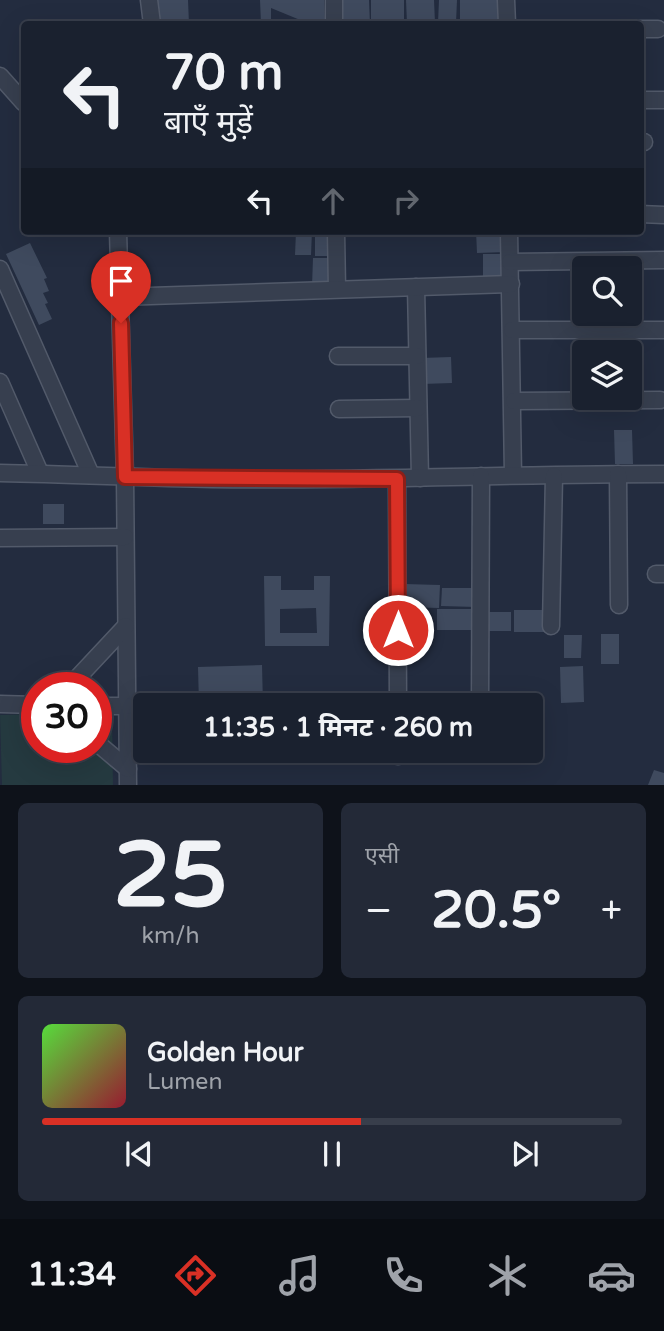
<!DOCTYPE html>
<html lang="hi">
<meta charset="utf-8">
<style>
:root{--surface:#1a212f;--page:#232937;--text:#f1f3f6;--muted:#9fa3aa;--line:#383e4b;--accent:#d93025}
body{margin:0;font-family:"Varela Round","Noto Sans Devanagari",sans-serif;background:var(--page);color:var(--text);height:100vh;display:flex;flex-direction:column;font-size:26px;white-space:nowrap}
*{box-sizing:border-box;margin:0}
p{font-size:23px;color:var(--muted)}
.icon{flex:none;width:38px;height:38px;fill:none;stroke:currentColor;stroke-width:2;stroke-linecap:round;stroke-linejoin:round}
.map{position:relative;height:785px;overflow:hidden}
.sheet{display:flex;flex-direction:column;gap:18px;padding:18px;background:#0e121a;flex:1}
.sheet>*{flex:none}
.top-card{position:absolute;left:21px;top:21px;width:623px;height:214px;border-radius:7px;box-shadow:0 7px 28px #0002,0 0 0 2px var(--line);background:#1a212f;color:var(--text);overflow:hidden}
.controls{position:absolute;left:572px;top:256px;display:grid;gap:14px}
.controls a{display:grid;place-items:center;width:70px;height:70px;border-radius:7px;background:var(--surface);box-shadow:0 7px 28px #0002,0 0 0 2px var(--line);font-size:35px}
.speed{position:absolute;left:21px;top:672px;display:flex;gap:14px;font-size:35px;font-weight:700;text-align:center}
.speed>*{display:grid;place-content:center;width:91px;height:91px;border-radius:50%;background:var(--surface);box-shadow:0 7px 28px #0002,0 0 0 2px var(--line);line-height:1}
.speed .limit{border:10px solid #d22;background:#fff;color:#111}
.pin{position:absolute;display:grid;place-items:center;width:60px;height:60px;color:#fff;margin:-72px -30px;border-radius:50% 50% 50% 0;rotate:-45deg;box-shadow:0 0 7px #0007}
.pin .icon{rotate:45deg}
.me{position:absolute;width:77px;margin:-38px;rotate:0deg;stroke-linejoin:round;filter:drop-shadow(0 0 5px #0008)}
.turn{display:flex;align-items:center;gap:24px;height:147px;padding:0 28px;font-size:32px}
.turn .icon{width:91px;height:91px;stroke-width:2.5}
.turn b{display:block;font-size:49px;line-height:60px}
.lanes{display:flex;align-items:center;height:66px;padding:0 28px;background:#0003;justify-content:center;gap:35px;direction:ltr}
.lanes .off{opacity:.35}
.big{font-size:52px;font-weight:700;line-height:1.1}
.sheet .tile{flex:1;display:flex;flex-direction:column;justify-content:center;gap:10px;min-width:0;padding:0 24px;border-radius:10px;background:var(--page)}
.sheet .dial{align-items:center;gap:0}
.dial b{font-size:91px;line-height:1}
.song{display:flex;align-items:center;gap:21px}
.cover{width:84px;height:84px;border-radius:10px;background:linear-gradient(135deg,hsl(110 70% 55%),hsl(350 70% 35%))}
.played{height:7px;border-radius:4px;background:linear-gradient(90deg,var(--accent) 55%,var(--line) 55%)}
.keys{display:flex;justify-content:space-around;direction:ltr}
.heat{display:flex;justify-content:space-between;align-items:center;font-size:38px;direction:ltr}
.sheet .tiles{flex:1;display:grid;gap:18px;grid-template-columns:1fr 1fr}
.tile:last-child{grid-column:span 2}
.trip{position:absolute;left:133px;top:693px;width:410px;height:70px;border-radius:7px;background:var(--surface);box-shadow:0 7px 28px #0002,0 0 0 2px var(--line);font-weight:700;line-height:70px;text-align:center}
.menu{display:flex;height:112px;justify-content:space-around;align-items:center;background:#0a0d13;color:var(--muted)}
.menu .icon{width:49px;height:49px}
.menu .on{color:var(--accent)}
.menu b{font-size:32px;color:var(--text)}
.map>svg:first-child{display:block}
</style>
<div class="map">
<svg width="664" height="785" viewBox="0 0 664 785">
<rect width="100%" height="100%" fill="#232c3f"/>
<!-- green -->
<path fill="#253a40" d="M96 713H112L113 785H2L0 715 37 714V747H96Z"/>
<!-- building -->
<g fill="#3f4a5e" fill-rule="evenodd">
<path d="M158 0H188L189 24H159Z"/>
<path d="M260 0H324L325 24H261ZM271 8 305 22 271 21Z"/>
<path d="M337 0H369L370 24H337Z"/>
<rect x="371" y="0" width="33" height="23"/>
<path d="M406 0H434L435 23 407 24Z"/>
<path d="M439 0H457L456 23H438Z"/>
<path d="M460 0H501V23L460 22Z"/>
<path d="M296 231H312L311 255H295Z"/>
<rect x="315" y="231" width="16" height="25"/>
<path d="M476 231H505L506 252 477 253Z"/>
<path d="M30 243 47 278 44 279 49 291 43 293 48 303 45 304 52 319 39 325 6 254Z"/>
<path d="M483 254H507L508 280 483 281Z"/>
<path d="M313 258H333L332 287 312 286Z"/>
<path d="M451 357 452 383 422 384 421 358Z"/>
<path d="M614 430H632L633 464H615Z"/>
<rect x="43" y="504" width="21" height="20"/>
<path d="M264 576H281V590H314V576H330L329 646H265ZM316 608 317 633H280V609Z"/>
<path d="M404 584 440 585 439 608 404 607Z"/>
<path d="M442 588H476V607L441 606Z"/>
<path d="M437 609H475L474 630H437Z"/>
<path d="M514 610H545L546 632H514Z"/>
<rect x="485" y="612" width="26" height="19"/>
<rect x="601" y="634" width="18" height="30"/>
<path d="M564 635H582L581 658H564Z"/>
<path d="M262 665 263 705H199L198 667Z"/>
<path d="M583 666 584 702 561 703 560 667Z"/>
<path d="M654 770 664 773V785H648Z"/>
</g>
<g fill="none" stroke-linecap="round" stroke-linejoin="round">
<!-- minor casing -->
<g stroke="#525a6a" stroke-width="19">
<g id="minor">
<path d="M149 0 152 24"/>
<path d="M334 0V24"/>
<path d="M506 0 507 24"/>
<path d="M640 29H658"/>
<path d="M0 76 24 103"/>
<path d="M640 100H664"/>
<path d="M640 142H644"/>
<path d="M640 214 664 215"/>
<path d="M118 231 125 477 128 785"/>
<path d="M336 231 337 289"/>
<path d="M509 231 513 475"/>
<path d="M510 262 664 260"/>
<path d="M0 269 91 475"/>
<path d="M416 287 420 478"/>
<path d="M120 297 511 284"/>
<path d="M512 330H664"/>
<path d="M338 356H417"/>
<path d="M0 382 40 473"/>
<path d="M514 401 660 400"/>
<path d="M339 409 418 408"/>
<path d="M0 473C71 474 142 478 212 479 363 481 513 474 664 474"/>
<path d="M618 474 619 605"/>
<path d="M397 479 398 705"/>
<path d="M0 538 125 537"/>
<path d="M656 574H664"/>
<path d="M551 626 554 476"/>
<path d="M68 688 126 626"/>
<path d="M0 704 37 705"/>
<path d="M480 705 481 476"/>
<path d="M96 706H127"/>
<path d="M96 742 128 769"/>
<path d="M398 751V756"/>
<path d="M479 754V751"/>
</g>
</g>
<!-- minor -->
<use href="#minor" stroke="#373f4f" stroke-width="16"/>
</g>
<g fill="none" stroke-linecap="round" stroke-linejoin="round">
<!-- route casing -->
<g stroke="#8d1f18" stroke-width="18">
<path id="route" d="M121 323 125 477 397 479 398 630"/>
</g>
<!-- route -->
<use href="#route" stroke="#d93025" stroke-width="12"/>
</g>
</svg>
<div class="controls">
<a><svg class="icon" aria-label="search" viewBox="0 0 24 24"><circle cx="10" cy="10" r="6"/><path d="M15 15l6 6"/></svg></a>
<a><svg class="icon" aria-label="layers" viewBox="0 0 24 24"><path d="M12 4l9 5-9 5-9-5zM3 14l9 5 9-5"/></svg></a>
</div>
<div class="speed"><div class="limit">30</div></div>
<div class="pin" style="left:121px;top:323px;background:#d93025"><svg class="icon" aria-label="arrive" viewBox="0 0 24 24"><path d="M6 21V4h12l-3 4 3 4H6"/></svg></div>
<svg class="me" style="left:398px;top:630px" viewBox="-20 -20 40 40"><circle r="17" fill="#d93025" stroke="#fff" stroke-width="3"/><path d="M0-11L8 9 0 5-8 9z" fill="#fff"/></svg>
<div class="trip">11:35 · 1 मिनट · 260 m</div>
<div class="top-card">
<div class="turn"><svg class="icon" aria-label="left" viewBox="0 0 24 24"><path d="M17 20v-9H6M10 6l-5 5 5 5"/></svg><div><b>70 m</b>बाएँ मुड़ें</div></div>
<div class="lanes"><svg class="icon" aria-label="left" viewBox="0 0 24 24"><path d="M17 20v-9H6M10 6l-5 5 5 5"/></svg><svg class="icon off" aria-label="ahead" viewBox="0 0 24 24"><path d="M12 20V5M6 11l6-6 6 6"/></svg><svg class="icon off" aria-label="right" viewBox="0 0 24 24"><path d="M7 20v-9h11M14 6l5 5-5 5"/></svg></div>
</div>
</div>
<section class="sheet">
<div class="tiles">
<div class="tile dial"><b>25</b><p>km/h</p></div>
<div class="tile"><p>एसी</p>
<div class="heat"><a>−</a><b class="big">20.5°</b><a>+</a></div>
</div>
<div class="tile">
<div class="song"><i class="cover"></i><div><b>Golden Hour</b><p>Lumen</p></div></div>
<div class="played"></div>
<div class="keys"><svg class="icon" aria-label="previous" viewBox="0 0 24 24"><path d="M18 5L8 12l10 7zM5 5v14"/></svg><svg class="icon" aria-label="pause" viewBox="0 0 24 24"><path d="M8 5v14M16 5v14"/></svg><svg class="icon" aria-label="next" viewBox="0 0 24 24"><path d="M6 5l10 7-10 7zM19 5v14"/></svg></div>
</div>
</div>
</section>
<nav class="menu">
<b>11:34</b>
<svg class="icon on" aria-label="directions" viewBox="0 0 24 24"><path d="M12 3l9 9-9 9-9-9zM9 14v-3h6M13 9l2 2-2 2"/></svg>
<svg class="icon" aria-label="music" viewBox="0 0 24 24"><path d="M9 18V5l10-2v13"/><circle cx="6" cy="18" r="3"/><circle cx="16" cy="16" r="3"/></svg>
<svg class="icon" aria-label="phone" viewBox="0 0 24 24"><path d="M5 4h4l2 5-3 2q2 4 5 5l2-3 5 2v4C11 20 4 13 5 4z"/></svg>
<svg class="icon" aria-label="climate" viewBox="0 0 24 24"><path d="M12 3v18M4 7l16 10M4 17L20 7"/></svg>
<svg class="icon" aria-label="car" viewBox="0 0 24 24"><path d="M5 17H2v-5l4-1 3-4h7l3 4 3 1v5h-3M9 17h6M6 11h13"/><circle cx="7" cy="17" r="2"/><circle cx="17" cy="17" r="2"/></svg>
</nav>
